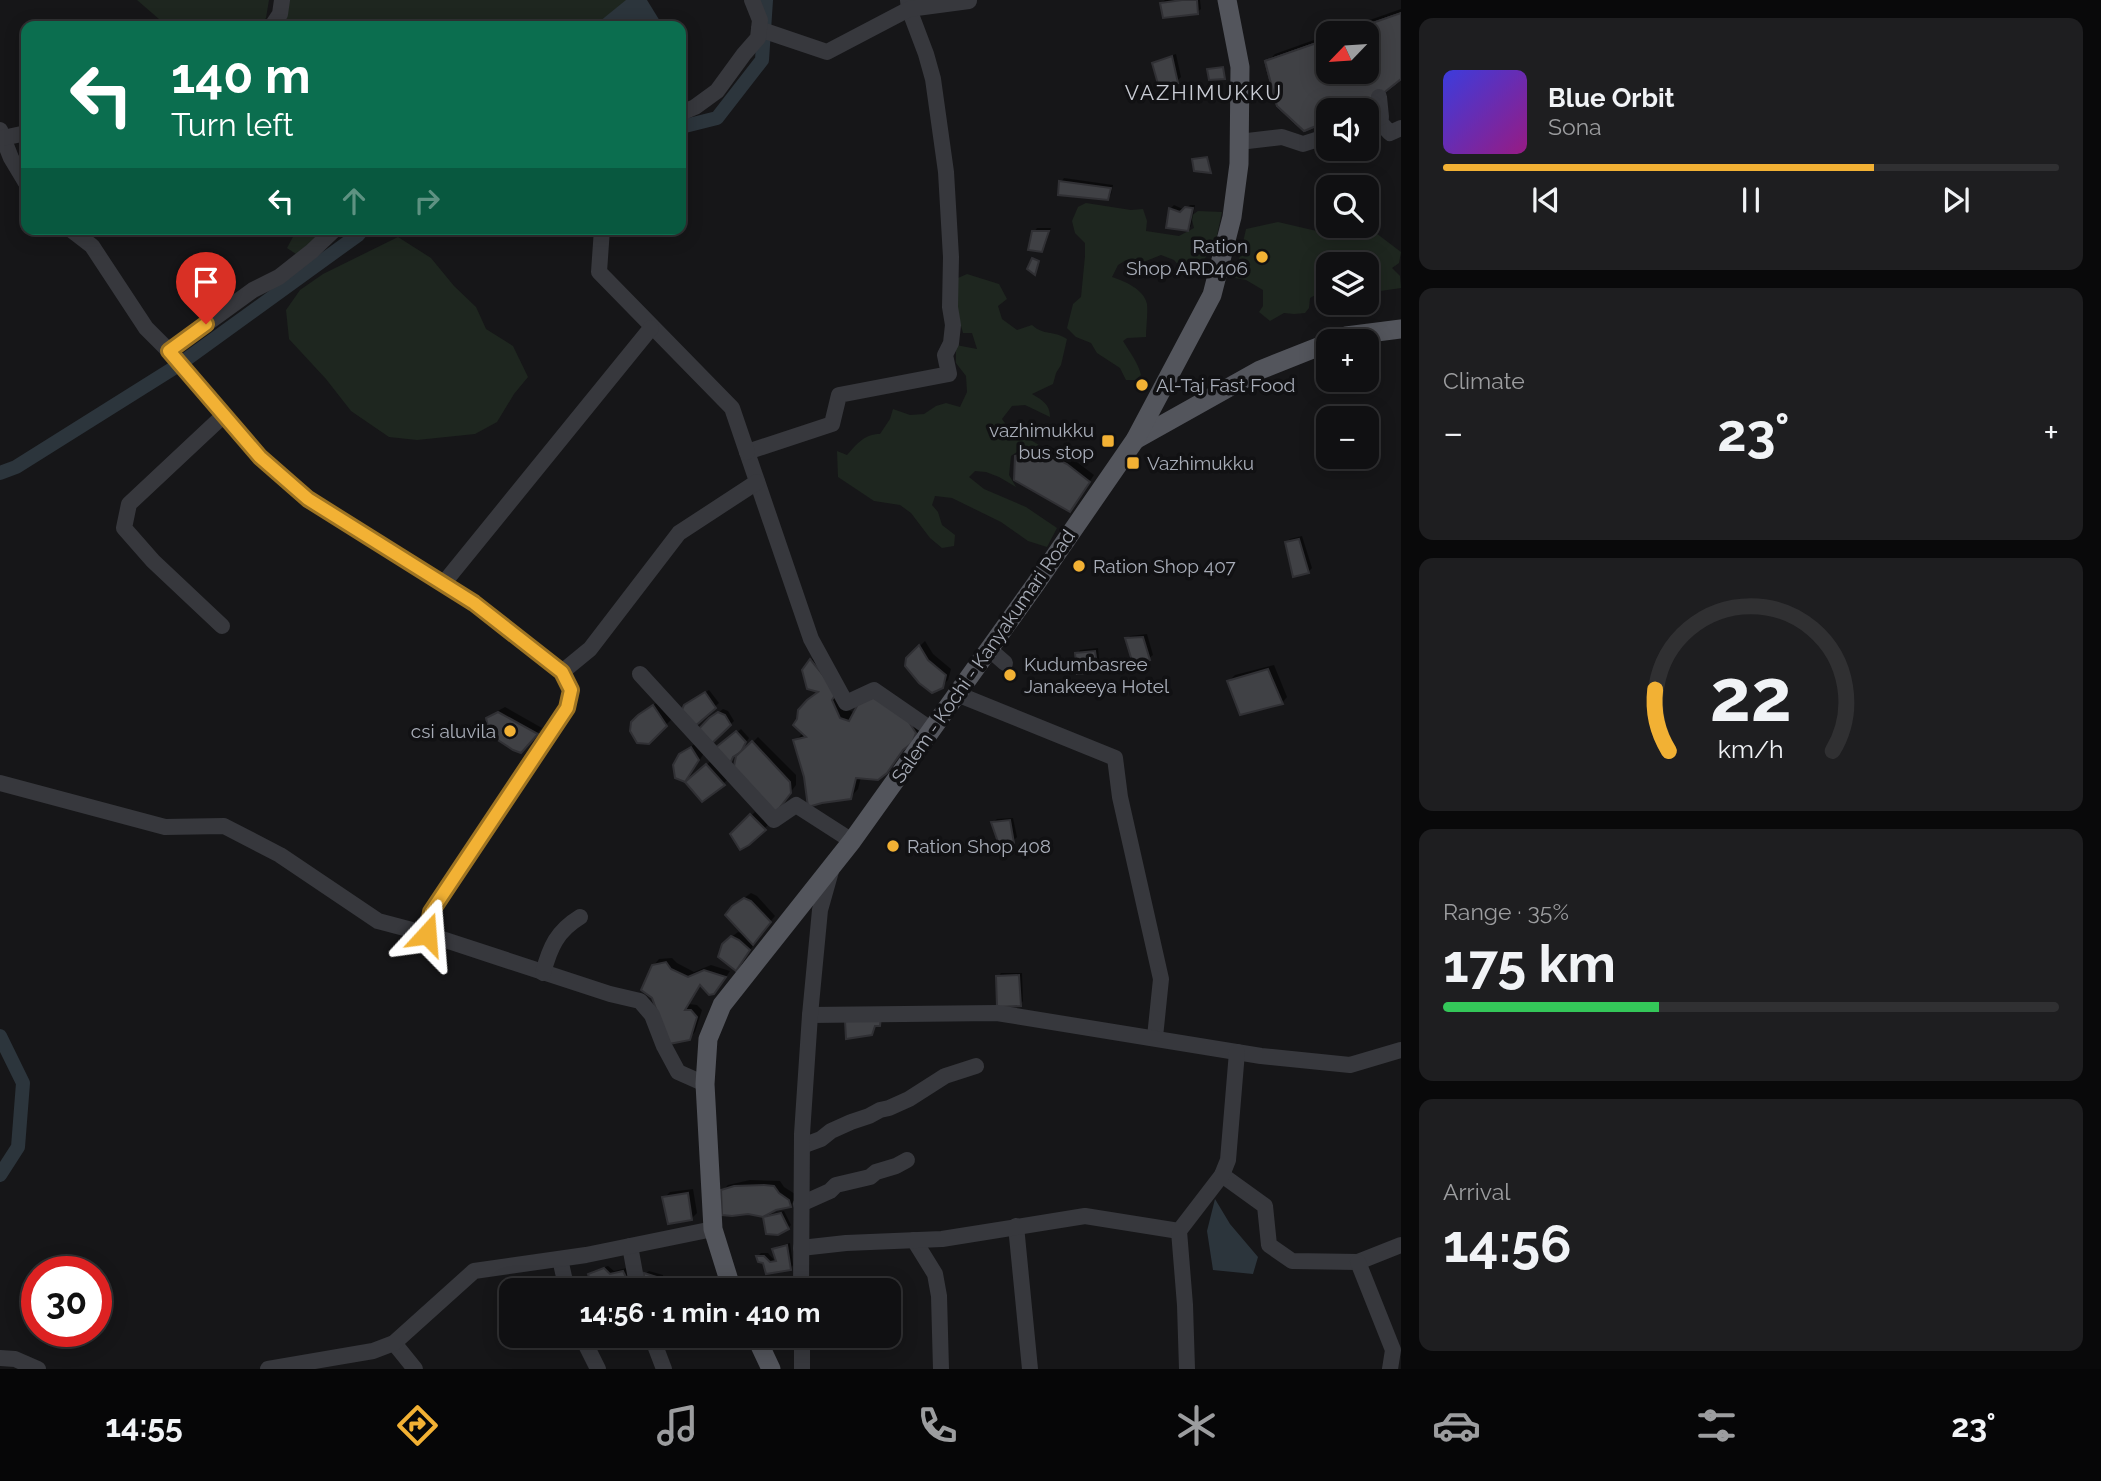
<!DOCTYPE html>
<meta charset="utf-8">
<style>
:root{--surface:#101012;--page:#1e1e20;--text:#f1f3f6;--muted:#9c9d9f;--line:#303032;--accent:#f2b134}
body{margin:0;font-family:Raleway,sans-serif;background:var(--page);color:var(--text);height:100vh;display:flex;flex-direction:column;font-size:26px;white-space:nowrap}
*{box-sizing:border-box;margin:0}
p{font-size:23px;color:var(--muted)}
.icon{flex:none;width:38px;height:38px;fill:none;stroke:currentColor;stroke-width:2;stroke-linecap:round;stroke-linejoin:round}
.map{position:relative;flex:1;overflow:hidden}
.panel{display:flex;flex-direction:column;gap:18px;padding:18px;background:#09090a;width:700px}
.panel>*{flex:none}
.guide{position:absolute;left:21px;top:21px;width:665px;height:214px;border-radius:14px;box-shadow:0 4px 18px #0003,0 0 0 2px var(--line);background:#0b6e4f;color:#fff;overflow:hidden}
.needle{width:46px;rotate:245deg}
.buttons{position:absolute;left:1316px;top:21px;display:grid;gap:14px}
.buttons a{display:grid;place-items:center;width:63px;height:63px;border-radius:14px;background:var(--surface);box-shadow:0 4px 18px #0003,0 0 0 2px var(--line);font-size:35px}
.speed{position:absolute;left:21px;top:1256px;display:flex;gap:14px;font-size:35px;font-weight:700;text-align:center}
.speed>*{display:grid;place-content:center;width:91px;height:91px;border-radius:50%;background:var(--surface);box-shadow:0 4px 18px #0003,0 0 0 2px var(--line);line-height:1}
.speed .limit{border:10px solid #d22;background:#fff;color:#111}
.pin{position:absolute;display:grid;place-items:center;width:60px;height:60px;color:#fff;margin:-72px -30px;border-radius:50% 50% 50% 0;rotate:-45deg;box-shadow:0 0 7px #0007}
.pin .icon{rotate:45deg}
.me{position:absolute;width:77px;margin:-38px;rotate:19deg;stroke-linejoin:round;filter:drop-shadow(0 0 5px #0008)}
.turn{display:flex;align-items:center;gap:24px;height:147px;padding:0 35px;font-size:32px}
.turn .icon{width:91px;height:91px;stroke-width:2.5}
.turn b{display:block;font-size:49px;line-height:60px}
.lanes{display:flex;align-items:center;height:66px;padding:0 35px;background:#0003;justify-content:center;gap:35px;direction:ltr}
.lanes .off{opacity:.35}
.big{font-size:52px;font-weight:700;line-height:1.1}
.panel .widget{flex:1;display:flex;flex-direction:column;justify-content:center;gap:10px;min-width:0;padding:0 24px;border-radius:14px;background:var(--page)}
.panel .dial{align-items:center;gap:0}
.dial svg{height:182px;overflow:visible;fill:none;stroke:var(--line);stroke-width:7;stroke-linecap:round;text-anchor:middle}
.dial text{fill:var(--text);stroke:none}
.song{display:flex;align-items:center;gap:21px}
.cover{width:84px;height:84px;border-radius:10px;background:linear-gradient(135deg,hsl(240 70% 55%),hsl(310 70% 35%))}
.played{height:7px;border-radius:4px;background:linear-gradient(90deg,var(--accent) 70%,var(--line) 70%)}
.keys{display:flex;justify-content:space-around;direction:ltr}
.heat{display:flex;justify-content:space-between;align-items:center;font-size:38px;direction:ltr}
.charge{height:10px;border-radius:5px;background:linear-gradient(90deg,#34c759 35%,var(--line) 0)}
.trip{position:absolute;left:499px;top:1278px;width:402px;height:70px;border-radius:14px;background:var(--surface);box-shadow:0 4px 18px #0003,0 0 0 2px var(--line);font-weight:700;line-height:70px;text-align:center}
.tab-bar{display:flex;height:112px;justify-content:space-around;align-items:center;background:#060607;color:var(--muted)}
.tab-bar .icon{width:49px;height:49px}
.tab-bar .active{color:var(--accent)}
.tab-bar b{font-size:32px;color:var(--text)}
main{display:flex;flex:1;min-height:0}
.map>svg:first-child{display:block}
</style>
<main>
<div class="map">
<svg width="1401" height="1369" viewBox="0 0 1401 1369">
<rect width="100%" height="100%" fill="#161618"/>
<!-- green -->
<g fill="#1e261f">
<path d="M137 0H269L266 18 259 26H167Z"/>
<path d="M288 0H633L651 26H274Z"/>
<path d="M1086 203 1131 210 1143 209 1147 221 1146 231 1179 236 1194 228 1191 216 1198 211 1222 212 1216 240 1201 265 1200 276 1181 268 1174 260 1161 255 1141 263 1126 260 1118 265 1112 277C1124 281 1144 289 1147 304 1148 314 1146 327 1146 337L1127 338 1123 341C1130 353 1138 362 1141 375L1135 380H1126L1120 368 1097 353 1091 343 1076 337 1067 328 1073 304 1081 297 1085 256V243L1075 233 1072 221 1078 207Z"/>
<path d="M1278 222 1321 232H1327L1338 226 1347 230 1352 239 1372 230 1401 252 1399 263 1392 268 1400 276 1401 288 1367 293V264H1328V288L1310 298 1309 308 1305 313 1294 314 1284 313 1270 321 1259 312 1263 306V290L1246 280 1235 278 1246 229Z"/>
<path d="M295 229H328L296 254 287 248 294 235Z"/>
<path d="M398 237 431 258 454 286 476 307 486 329 513 346 528 377 514 394 497 422 475 434 417 440 389 437 351 411 326 379 289 339 286 310 300 290 323 274Z"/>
<path d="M967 274 999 284 1007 299 998 306 1002 319 1017 330 1032 325C1044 336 1053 330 1067 339L1061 365 1056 373 1053 384 1032 394C1042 400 1050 404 1050 417L1025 405 1012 406 1002 419 1007 426 1039 445C1028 450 1020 449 1011 456L1009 475 1016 487 999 477 986 472 975 471 969 477 984 489 1026 507 1057 528 1047 547 1028 541 1001 522 952 498 935 496 932 505 938 512 942 525 955 535 954 546 942 548 930 538 911 513 900 505 874 501 838 477 837 451 847 455C857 444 864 434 880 434L890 419 893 409 910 415 924 414 936 406 946 403 960 407 967 392 966 376 956 363V345L977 349 972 333H963C957 314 956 297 958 278Z"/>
</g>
<!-- water -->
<g fill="#2c353c">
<path d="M626 0H647L663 26H594Z"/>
<path d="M1215 1199 1230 1224 1258 1257 1253 1274 1213 1270 1207 1231Z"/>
</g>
<!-- shadow -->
<g fill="#0007">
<path d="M1165 0H1200L1201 9 1197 12 1162 3Z"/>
<path d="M1401 9V76L1370 102 1349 110H1328V119L1304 129 1267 62 1275 54 1328 35V72H1367V33H1333Z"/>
<path d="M1176 54 1181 77 1177 81 1154 63 1158 60Z"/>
<path d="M1064 178 1113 185 1111 195 1107 198 1061 182Z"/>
<path d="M1174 205 1185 210 1190 205H1195L1191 226 1187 229 1168 226 1171 208Z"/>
<path d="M1037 228H1051L1045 246 1042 250 1034 232Z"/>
<path d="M1047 445 1073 459 1094 475 1070 510 1017 457 1023 451Z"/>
<path d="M1302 536 1312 568 1308 572 1287 543 1290 539Z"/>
<path d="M1147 634 1153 655 1149 658 1127 639 1130 636Z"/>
<path d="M925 641 933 654 951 669 948 680 942 686 908 658Z"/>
<path d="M1098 648 1100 667 1097 670 1077 654 1080 650Z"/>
<path d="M818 652 848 710 855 713 915 712 920 733 907 745 895 763 886 772 861 777 858 789 850 798 806 777 795 741 804 732 808 702 819 691 804 671Z"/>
<path d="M1274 665 1287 697 1282 703 1229 681 1235 675Z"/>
<path d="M709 690 719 703 694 725 690 702Z"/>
<path d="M660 701 672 719 648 742 633 723 646 709Z"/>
<path d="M505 707 542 728 520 751 488 719 494 713Z"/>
<path d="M723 709 728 711 734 721 709 744 715 715Z"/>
<path d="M741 729 749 738 742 749 713 753Z"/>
<path d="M758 737 796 775V785L779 807 738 757Z"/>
<path d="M697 742 704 753 687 781 677 777 680 755Z"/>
<path d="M713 759 729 778 723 784 688 782Z"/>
<path d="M755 812 768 825 748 844 732 834Z"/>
<path d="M1013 818 1017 837 1013 841 993 822 997 819Z"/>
<path d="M751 893 757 896 775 916 753 942 755 943 741 963 730 938 738 932 746 935 740 901Z"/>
<path d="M672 958 677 963 694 972 711 965 730 971 720 986 701 984 689 1004 697 1005 702 1010 695 1032 689 1038 653 966 659 959Z"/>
<path d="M1001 973H1022L1023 1001 1020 1005 998 977Z"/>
<path d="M750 1180 780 1181 784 1187 795 1194 796 1199 790 1205 776 1208 766 1215 784 1211 791 1225 788 1228 768 1233 764 1216 722 1191 728 1185Z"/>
<path d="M693 1189 697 1213 691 1219 664 1198 670 1192Z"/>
<path d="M790 1243 793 1265 790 1269 764 1262 758 1256 761 1253H768L774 1260 777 1259 774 1250 778 1246Z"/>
<path d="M608 1266 614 1271 627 1268 631 1290H595L590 1274 593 1271Z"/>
<path d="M649 1271 663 1275 665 1290H644L645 1274Z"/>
</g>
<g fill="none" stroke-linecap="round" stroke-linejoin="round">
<!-- canal -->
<g stroke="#2c353c" stroke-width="14">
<path d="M681 127 717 118 762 60 766 0"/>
<path d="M0 473 16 467 177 366 358 235 363 229"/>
<path d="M0 1036 23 1083 18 1147 0 1175"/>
</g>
</g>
<!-- building -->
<g fill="#404145" stroke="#303034" stroke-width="2">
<path d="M1182 0H1197L1198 14 1163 18 1160 3Z"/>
<path d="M1401 13V79L1371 103 1354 110H1328V121L1304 131 1277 106 1265 61 1328 39V72H1367V33H1344Z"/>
<path d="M1401 13V79L1371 103 1354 110H1328V121L1304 131 1277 106 1265 61 1328 39V72H1367V33H1344Z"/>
<path d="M1172 56 1178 83 1158 84 1152 63Z"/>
<path d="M1223 67 1225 79 1209 80 1207 69Z"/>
<path d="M1207 157 1211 173 1194 171 1192 159Z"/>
<path d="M1059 181 1111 188 1108 200 1058 195Z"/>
<path d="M1185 207 1193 208 1188 231 1166 228 1169 208 1180 212Z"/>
<path d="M1032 231H1049L1042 252 1028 250Z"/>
<path d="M1032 258 1039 261 1035 275 1027 269Z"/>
<path d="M1040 450 1067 464 1090 482 1070 512 1014 480 1015 456Z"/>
<path d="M1299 539 1309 573 1293 577 1285 542Z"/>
<path d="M1143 637 1150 660 1133 664 1125 638Z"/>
<path d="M919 645 928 660 946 675 943 688 932 693 919 683 905 666 906 658Z"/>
<path d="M1095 651 1098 672 1077 674 1075 653Z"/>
<path d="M810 659 837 692 832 700 840 718 849 721 858 704 868 694 907 719 916 733 912 743 903 750 887 773 878 780 856 778 851 799 822 803 808 807 804 777 793 740 806 737 793 725 797 719 798 710 807 700 818 692 807 689 802 670Z"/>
<path d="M1268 669 1283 704 1240 715 1227 681Z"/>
<path d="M705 692 716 708 694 727 681 712 684 705Z"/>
<path d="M653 705 667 726 649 744 637 743 630 731 631 722 638 715Z"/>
<path d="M498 712 538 734 521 753 513 750 490 735 486 718Z"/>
<path d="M718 712 725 715 731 725 708 747 695 733 709 718Z"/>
<path d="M736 731 746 742 741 752 733 757 729 766 715 748Z"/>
<path d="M752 741 790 782 791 793 774 815 733 771 736 756Z"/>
<path d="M691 747 699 760 685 782 675 778 673 765 679 754Z"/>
<path d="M706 764 725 785 702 802 685 782Z"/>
<path d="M750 814 766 830 749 845 740 850 730 834Z"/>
<path d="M1010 820 1014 843 998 842 991 822Z"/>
<path d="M744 898 751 901 771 922 753 945 725 915 732 906Z"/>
<path d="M731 936 739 940 750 950 736 971 718 957 722 944Z"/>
<path d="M666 962 671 969 688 977 704 970 726 977 714 994 709 995 700 985 685 1010H691L697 1017 690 1040 669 1044 652 998 641 990 652 965Z"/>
<path d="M1019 975 1021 1006 997 1007 996 976Z"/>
<path d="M881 1017 880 1026H875L872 1035 846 1039 845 1021Z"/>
<path d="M764 1185 774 1186 779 1193 789 1200 791 1207 776 1210 763 1217 748 1214 732 1216 722 1215 721 1190 734 1186Z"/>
<path d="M688 1193 692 1220 668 1224 662 1197Z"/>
<path d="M781 1213 789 1229 778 1235 766 1234 763 1217Z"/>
<path d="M787 1245 791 1270 766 1274 763 1263 758 1262 756 1256H764L770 1262 776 1261 772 1249Z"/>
<path d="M604 1268 610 1274 623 1271 628 1281V1290H593L588 1274Z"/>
<path d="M644 1273 660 1278 661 1290H643Z"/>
</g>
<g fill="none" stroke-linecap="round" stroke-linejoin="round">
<!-- minor -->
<g stroke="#37383d" stroke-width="16">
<path d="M908 0 909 9 926 54 933 79 946 172 951 257 950 307 953 325 951 343 945 355 949 374 839 395 832 424 747 452 811 639 846 703 874 690 932 730"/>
<path d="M272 26 280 14 282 0"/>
<path d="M759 29 827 52 909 9 969 1"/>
<path d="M681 113 695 107 717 91 744 54 758 38 760 20 752 0"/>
<path d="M1377 119 1390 133 1401 128"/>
<path d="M1367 122 1381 117 1379 97"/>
<path d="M0 130 11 158 26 183"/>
<path d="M3 138 26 133"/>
<path d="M1239 142 1282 137 1303 144 1328 136"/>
<path d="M70 229 92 246 146 328 169 351 260 457 308 499 474 603 562 672 571 690 567 708 431 912 427 934"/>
<path d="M602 229 599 272 732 408 747 452"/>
<path d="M169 351 253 290 279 277 312 251 335 229"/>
<path d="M443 584 651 328"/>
<path d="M222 626 153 561 124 528 129 504 224 415"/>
<path d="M989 649 1005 663"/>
<path d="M562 672 590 649 679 533 757 482"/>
<path d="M640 674 774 820 796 805 852 841"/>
<path d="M957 694 1115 758 1120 797 1161 979 1155 1037"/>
<path d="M0 783 165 827 224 826 280 855 378 921 427 934 610 994 640 1001 652 1015 664 1046 678 1072 705 1084"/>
<path d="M543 973C550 947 557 931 580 917"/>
<path d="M810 1015 997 1013 1261 1056 1350 1065 1401 1050"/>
<path d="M802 1146 821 1139 831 1131 851 1122 869 1116 880 1110 889 1108 909 1099 945 1076 976 1066"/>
<path d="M1222 1175 1265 1206 1269 1245 1292 1261 1358 1262 1401 1245"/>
<path d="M801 1204 830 1191 836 1185 870 1177 876 1172 896 1166 907 1160"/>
<path d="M1016 1226 1030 1369"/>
<path d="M914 1240 935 1274 939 1296 941 1369"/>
<path d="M630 1246 638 1290"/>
<path d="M801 1248 846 1243 942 1239 1085 1216 1179 1231"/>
<path d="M560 1259 567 1290"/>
<path d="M1358 1262 1393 1350 1390 1369"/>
<path d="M801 1290 802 1134 810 1015 820 910 831 871"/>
<path d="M581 1335 598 1369"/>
<path d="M651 1335 664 1369"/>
<path d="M802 1335V1369"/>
<path d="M394 1343 415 1369"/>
<path d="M0 1358 15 1359 38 1369"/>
<path d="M268 1369 373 1351 394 1343 474 1271 586 1255 713 1229"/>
<path d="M1187 1369 1185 1305 1179 1231 1222 1175 1228 1160 1237 1052"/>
</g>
<!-- major -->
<g stroke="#53555c" stroke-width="19">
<path d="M1333 341 1346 336 1401 329"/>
<path d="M1135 440 1260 370 1328 343"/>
<path d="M732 1290 713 1229 705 1084 708 1039 722 1005 852 841 1035 585 1135 440 1212 295 1232 217 1239 164 1240 67 1227 0"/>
<path d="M755 1335 771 1369"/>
</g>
</g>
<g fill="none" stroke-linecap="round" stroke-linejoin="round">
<!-- route casing -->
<g stroke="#9d7322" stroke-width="18">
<path id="route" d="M206 324 169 351 260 457 308 499 474 603 562 672 571 690 567 708 431 912 427 934"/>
</g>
<!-- route -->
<use href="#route" stroke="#f2b134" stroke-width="12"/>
</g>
<!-- markers -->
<g fill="#f2b134" stroke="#111113" stroke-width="2.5">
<circle cx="1262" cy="257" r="7"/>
<circle cx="1142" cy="385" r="7"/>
<rect x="1101" y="434" width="14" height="14" rx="3.5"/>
<rect x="1126" y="456" width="14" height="14" rx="3.5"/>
<circle cx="1079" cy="566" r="7"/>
<circle cx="1010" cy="675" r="7"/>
<circle cx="510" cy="731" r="7"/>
<circle cx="893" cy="846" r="7"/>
</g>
<g text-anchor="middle" stroke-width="7" stroke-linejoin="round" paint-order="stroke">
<!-- poi labels -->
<g font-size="19" fill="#a8adb8" stroke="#111113" text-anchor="start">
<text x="1248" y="253" text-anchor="end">Ration<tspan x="1248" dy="22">Shop ARD406</tspan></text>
<text x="1156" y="392">Al-Taj Fast Food</text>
<text x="1094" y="437" text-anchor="end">vazhimukku<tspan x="1094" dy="22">bus stop</tspan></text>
<text x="1147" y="470">Vazhimukku</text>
<text x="1093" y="573">Ration Shop 407</text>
<text x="1024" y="671">Kudumbasree<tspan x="1024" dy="22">Janakeeya Hotel</tspan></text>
<text x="496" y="738" text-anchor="end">csi aluvila</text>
<text x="907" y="853">Ration Shop 408</text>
</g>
<!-- street labels -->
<g font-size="19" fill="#a8adb8" stroke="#111113">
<text transform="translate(983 656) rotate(-55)" y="7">Salem - Kochi - Kanyakumari Road</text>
</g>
<!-- neighbourhood labels -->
<g font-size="21" letter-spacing="2" fill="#c9ccd4" stroke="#111113">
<text x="1204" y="100">VAZHIMUKKU</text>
</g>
</g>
</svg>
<div class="buttons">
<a><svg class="needle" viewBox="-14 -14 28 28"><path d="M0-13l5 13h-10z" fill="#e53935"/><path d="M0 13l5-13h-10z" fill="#9c9d9f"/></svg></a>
<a><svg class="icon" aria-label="sound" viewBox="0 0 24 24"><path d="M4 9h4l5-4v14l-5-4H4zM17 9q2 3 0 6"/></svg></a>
<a><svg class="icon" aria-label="search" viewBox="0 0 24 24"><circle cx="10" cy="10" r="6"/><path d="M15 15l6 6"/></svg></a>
<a><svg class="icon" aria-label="layers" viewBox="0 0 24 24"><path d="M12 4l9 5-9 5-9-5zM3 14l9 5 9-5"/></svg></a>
<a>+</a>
<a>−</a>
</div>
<div class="speed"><div class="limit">30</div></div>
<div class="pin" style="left:206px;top:324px;background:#d93025"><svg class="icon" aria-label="arrive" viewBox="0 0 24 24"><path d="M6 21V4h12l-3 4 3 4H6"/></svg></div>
<svg class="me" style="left:427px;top:934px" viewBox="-20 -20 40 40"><path d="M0-17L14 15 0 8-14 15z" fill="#f2b134" stroke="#fff" stroke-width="4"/></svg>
<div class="trip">14:56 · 1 min · 410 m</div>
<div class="guide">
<div class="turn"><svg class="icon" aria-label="left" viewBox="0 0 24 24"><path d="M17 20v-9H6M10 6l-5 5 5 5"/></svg><div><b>140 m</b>Turn left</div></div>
<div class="lanes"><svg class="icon" aria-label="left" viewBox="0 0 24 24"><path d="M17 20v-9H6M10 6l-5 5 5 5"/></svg><svg class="icon off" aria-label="ahead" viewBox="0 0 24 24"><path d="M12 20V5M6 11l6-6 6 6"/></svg><svg class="icon off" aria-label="right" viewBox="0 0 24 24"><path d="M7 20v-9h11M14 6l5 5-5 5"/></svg></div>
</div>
</div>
<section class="panel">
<div class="widget">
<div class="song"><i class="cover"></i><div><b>Blue Orbit</b><p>Sona</p></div></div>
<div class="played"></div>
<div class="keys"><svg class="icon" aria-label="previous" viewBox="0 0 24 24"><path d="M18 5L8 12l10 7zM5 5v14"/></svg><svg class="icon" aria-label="pause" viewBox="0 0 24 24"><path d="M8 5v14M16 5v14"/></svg><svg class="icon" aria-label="next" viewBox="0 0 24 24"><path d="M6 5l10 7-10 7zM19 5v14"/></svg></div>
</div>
<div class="widget"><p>Climate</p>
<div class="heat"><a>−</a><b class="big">23°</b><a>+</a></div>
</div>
<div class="widget dial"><svg viewBox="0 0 100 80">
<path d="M14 69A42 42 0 1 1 86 69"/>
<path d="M14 69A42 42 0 0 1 8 42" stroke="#f2b134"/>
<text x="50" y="56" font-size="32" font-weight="700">22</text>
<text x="50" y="72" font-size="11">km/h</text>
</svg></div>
<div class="widget"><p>Range · 35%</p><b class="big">175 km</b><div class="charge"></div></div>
<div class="widget"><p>Arrival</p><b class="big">14:56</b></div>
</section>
</main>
<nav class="tab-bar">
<b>14:55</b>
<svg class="icon active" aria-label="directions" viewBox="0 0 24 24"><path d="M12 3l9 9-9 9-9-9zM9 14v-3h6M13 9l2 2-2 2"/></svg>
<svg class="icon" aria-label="music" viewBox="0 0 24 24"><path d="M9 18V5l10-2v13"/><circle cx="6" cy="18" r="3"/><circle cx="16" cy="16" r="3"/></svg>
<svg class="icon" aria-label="phone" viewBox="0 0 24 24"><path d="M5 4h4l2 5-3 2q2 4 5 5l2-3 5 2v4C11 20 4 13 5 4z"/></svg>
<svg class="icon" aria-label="climate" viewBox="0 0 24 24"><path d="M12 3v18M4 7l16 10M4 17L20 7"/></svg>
<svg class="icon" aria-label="car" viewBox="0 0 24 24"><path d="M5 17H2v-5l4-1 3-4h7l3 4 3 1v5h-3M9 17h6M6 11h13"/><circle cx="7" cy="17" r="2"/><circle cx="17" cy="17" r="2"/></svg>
<svg class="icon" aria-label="filters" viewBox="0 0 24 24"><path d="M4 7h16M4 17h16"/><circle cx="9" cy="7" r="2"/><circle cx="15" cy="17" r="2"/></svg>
<b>23°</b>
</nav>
